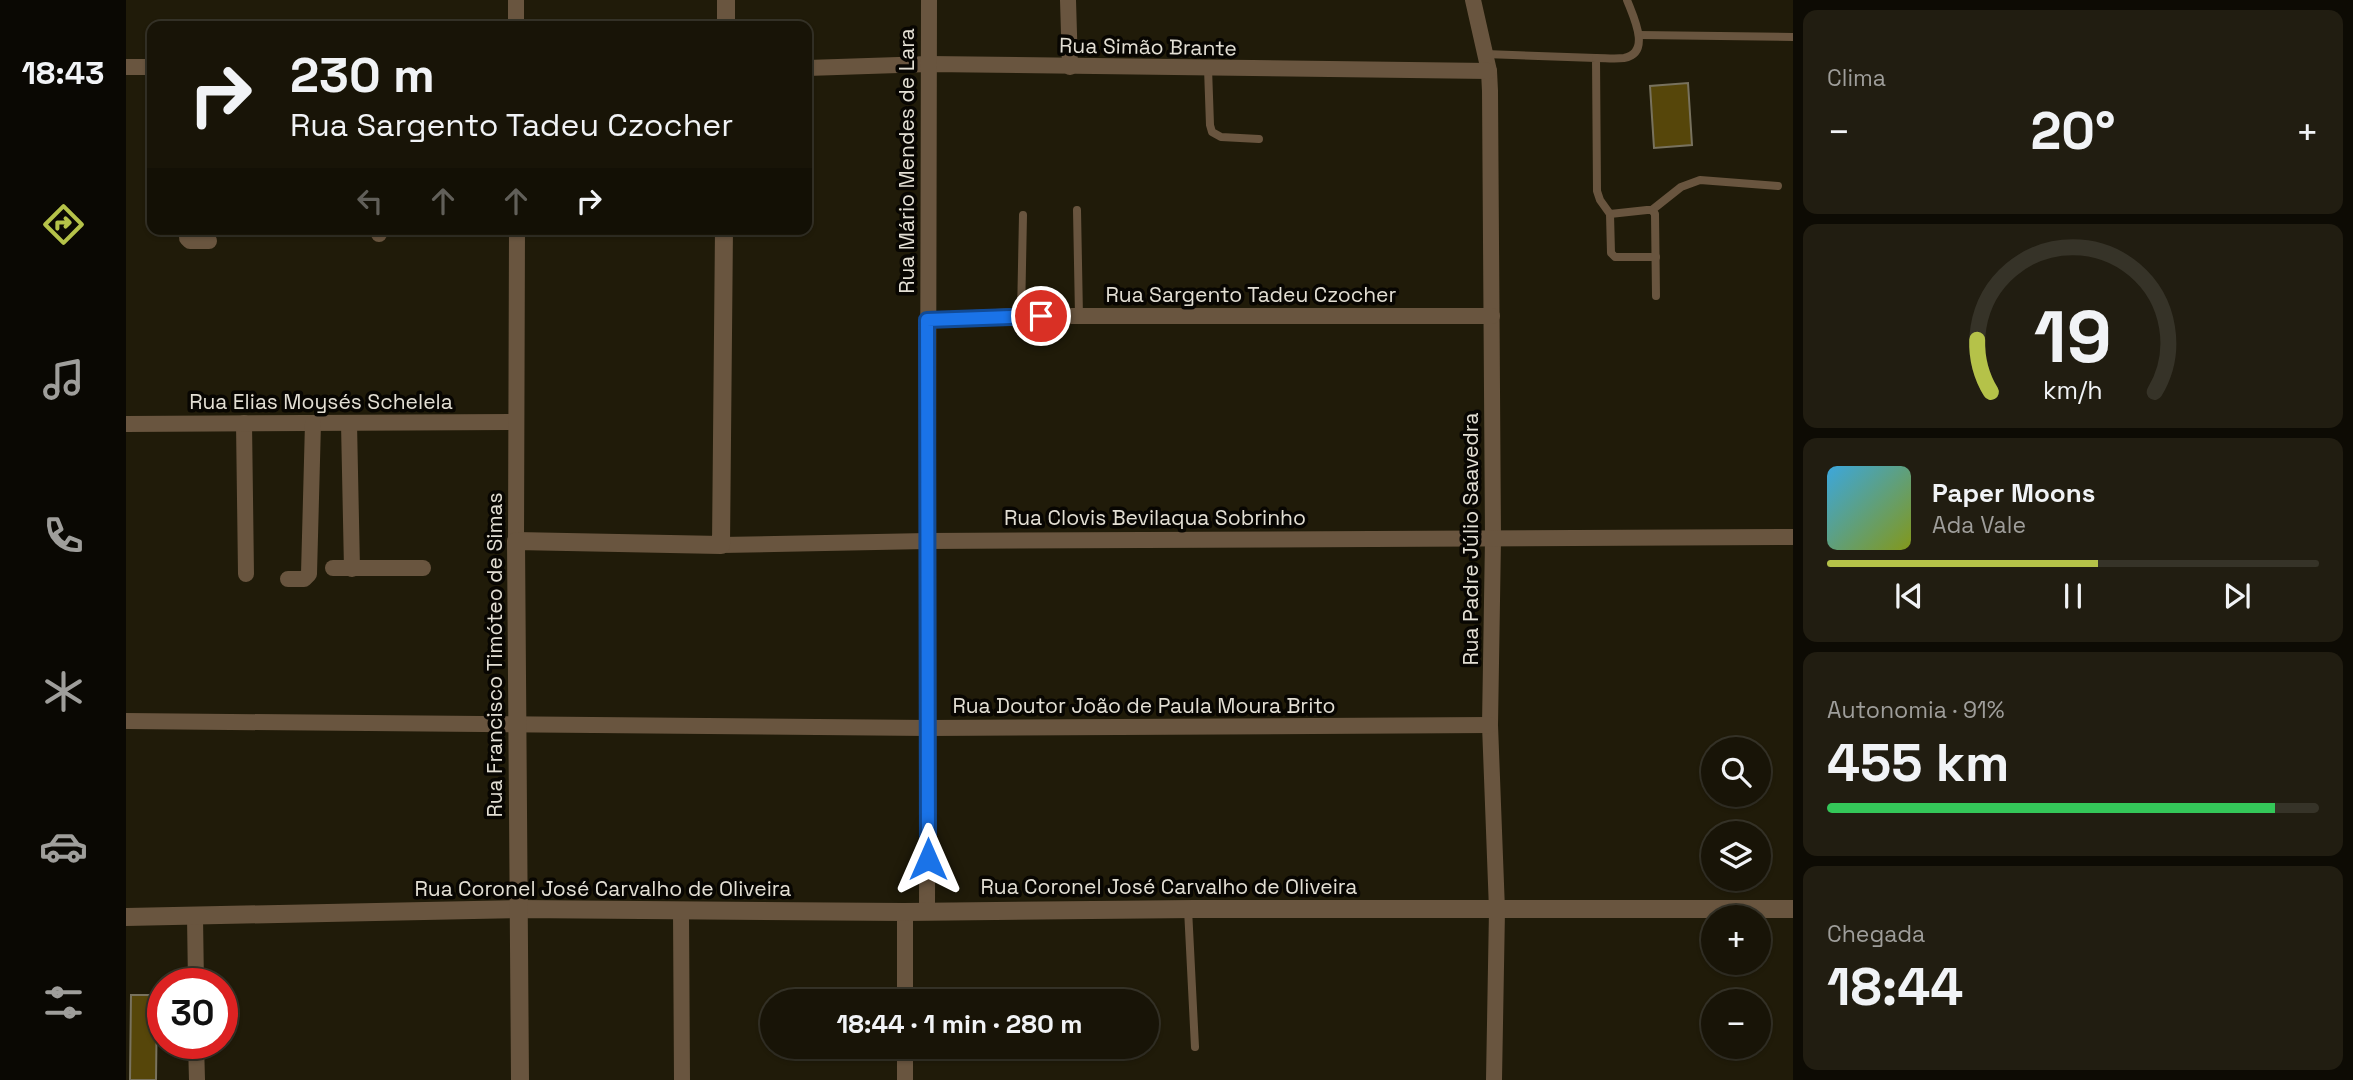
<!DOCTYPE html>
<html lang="pt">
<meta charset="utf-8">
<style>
:root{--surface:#181407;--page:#211d11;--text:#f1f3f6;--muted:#9f9e9b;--line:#363328;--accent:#b5c249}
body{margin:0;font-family:"Space Grotesk",sans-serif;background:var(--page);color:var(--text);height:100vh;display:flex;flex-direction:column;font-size:26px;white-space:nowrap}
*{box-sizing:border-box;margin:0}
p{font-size:23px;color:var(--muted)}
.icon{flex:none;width:38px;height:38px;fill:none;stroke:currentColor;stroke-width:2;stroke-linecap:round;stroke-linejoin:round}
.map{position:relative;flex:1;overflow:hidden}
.panel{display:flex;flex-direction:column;gap:10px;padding:10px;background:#0d0b04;width:560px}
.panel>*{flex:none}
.guide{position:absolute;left:21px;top:21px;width:665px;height:214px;border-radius:14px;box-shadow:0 2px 5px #0004,0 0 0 2px var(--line);background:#181407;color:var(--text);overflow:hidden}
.tools{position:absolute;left:1575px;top:737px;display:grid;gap:14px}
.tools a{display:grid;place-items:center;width:70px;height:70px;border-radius:50%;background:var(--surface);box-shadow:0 2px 5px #0004,0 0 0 2px var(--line);font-size:35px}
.speed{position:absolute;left:21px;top:968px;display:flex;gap:14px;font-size:35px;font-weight:700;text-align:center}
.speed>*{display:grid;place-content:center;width:91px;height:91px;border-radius:50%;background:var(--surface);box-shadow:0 2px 5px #0004,0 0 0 2px var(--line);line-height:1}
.speed .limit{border:10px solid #d22;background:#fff;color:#111}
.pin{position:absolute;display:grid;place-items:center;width:60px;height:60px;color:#fff;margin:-30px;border:4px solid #fff;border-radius:50%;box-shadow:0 2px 7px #0007}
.me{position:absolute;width:77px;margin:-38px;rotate:0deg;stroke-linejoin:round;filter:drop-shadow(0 0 5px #0008)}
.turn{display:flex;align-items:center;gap:24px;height:147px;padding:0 28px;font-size:32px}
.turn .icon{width:91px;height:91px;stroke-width:2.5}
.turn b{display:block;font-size:49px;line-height:60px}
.lanes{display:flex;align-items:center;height:66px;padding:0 28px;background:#0003;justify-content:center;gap:35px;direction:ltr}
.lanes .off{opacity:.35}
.big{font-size:52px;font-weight:800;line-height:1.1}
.panel .card{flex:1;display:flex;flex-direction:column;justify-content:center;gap:10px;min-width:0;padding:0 24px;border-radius:14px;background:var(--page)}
.panel .dial{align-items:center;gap:0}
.dial svg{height:182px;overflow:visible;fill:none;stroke:var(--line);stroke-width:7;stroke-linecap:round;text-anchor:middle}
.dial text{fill:var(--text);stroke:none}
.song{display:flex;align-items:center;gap:21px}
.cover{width:84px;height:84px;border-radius:10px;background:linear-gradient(135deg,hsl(200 70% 55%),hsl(70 70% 35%))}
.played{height:7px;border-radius:4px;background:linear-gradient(90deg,var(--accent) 55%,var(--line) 55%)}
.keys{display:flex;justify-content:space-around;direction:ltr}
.heat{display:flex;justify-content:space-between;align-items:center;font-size:38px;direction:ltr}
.charge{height:10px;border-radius:5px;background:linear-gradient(90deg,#34c759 91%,var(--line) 0)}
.trip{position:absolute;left:634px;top:989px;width:399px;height:70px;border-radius:35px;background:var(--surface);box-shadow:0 2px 5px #0004,0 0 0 2px var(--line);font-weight:800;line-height:70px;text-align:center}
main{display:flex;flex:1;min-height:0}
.menu{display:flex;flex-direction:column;width:126px;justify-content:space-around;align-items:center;background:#0a0803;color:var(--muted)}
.menu .icon{width:49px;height:49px}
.menu .active{color:var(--accent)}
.menu b{font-size:32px;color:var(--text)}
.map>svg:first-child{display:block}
</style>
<main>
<nav class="menu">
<b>18:43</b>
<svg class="icon active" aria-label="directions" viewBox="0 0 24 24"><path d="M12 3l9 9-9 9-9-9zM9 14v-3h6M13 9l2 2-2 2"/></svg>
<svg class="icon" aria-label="music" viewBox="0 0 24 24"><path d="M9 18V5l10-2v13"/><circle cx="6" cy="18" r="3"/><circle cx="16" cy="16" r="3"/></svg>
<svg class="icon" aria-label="phone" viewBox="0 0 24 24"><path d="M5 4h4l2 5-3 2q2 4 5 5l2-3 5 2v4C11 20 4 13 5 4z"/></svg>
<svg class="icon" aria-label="climate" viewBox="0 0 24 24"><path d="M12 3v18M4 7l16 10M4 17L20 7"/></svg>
<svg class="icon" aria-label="car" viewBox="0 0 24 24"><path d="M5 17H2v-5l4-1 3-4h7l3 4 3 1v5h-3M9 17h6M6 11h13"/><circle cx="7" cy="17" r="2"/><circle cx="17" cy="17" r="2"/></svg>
<svg class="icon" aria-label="filters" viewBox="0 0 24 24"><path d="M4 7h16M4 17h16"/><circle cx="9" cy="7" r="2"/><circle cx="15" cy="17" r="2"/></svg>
</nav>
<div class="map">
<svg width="1667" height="1080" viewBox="0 0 1667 1080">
<rect width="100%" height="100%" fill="#201b09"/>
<!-- building -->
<g fill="#56460a" stroke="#78725e" stroke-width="2">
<path d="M1562 83 1566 145 1528 148 1524 86Z"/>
<path d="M5 995H31L30 1080H4Z"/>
</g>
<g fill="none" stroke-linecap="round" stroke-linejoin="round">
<!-- service -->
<g stroke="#69553f" stroke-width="8">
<path d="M1513 35 1667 37"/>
<path d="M1359 54 1470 58 1471 191 1474 200 1484 214 1485 253 1489 257H1530"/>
<path d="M1470 58C1479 58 1489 59 1498 58 1526 53 1507 16 1501 0"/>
<path d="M1082 68 1084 125 1086 132 1095 137 1133 139"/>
<path d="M951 210 953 316"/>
<path d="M1526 210 1555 187 1574 180 1652 186"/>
<path d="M1484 214 1521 210H1526L1529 214 1530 296"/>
<path d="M895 316 897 215"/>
<path d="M1062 909 1069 1047"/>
</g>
<!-- minor -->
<g stroke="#69553f" stroke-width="16">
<path d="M390 0V26"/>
<path d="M942 0 944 67"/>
<path d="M1347 0 1363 71 1364 91 1367 539 1364 725 1371 910 1368 1080"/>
<path d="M0 67H26"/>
<path d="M681 68 803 64 1363 71"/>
<path d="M62 229 61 238 64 241H83"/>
<path d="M253 229V234"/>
<path d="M801 320 895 316H1366"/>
<path d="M118 423 120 574"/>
<path d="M223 423 226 569"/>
<path d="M0 424 390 422"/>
<path d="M390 541 391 229"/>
<path d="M595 545 801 541 1667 537"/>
<path d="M207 568H297"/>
<path d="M162 579H178L183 574 187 423"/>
<path d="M0 721 802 728 1364 725"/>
<path d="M801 911 803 0"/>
<path d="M555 912 556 1080"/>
<path d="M779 912V1001"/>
<path d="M69 917 70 984"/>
<path d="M70 1043 71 1080"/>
<path d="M779 1046V1080"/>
</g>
<!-- tertiary -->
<g stroke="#69553f" stroke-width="18">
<path d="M600 26V0"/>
<path d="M0 917 393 909 779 912 1068 909H1667"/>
<path d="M394 1080 390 541 595 545 598 229"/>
</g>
</g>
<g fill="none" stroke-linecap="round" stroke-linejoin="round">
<!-- route casing -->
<g stroke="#114b97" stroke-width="18">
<path id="route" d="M802 859 801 320 915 316"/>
</g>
<!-- route -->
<use href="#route" stroke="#1a73e8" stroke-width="12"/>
</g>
<g text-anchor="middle" stroke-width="7" stroke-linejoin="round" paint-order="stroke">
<!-- street labels -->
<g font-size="21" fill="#e3dfd4" stroke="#080602">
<text transform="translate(1022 47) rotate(1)" y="7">Rua Simão Brante</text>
<text transform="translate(781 161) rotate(-90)" y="7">Rua Mário Mendes de Lara</text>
<text x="1125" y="302">Rua Sargento Tadeu Czocher</text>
<text x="195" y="409">Rua Elias Moysés Schelela</text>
<text x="1029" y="525">Rua Clovis Bevilaqua Sobrinho</text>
<text transform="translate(1345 539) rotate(-90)" y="7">Rua Padre Júlio Saavedra</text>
<text transform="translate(369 655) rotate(-90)" y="7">Rua Francisco Timóteo de Simas</text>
<text x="1018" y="713">Rua Doutor João de Paula Moura Brito</text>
<text x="1043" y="894">Rua Coronel José Carvalho de Oliveira</text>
<text x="477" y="896">Rua Coronel José Carvalho de Oliveira</text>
</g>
</g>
</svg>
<div class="tools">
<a><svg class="icon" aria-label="search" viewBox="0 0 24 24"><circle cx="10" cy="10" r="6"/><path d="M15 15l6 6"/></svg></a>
<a><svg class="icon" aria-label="layers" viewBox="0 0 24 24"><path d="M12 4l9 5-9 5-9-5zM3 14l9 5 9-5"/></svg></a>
<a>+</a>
<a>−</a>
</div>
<div class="speed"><div class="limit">30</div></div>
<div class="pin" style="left:915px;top:316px;background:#d93025"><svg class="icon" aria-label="arrive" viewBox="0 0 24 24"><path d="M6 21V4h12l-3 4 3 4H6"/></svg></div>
<svg class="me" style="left:802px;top:859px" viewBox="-20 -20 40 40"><path d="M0-17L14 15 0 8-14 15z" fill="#1a73e8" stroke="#fff" stroke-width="4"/></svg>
<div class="trip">18:44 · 1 min · 280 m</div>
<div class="guide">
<div class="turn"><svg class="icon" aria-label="right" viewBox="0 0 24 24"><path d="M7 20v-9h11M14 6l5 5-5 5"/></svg><div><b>230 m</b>Rua Sargento Tadeu Czocher</div></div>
<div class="lanes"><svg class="icon off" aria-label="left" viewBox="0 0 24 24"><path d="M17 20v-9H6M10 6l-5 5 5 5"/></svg><svg class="icon off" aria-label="ahead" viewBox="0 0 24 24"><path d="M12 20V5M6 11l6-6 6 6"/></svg><svg class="icon off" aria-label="ahead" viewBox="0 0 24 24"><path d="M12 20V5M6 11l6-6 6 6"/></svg><svg class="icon" aria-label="right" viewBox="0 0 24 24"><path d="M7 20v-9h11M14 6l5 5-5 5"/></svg></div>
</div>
</div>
<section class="panel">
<div class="card"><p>Clima</p>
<div class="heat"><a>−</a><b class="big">20°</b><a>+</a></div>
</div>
<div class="card dial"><svg viewBox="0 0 100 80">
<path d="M14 69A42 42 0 1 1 86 69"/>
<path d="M14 69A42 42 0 0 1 8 46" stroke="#b5c249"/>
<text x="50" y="56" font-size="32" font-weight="700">19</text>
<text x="50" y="72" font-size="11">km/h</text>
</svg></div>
<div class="card">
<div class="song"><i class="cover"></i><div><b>Paper Moons</b><p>Ada Vale</p></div></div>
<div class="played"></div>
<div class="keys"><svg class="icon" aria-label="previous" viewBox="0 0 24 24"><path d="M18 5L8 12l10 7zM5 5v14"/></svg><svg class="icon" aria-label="pause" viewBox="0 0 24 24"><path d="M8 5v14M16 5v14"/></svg><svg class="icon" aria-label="next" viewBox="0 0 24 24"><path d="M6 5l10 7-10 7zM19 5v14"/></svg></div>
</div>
<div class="card"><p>Autonomia · 91%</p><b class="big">455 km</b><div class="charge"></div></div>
<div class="card"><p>Chegada</p><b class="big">18:44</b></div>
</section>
</main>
